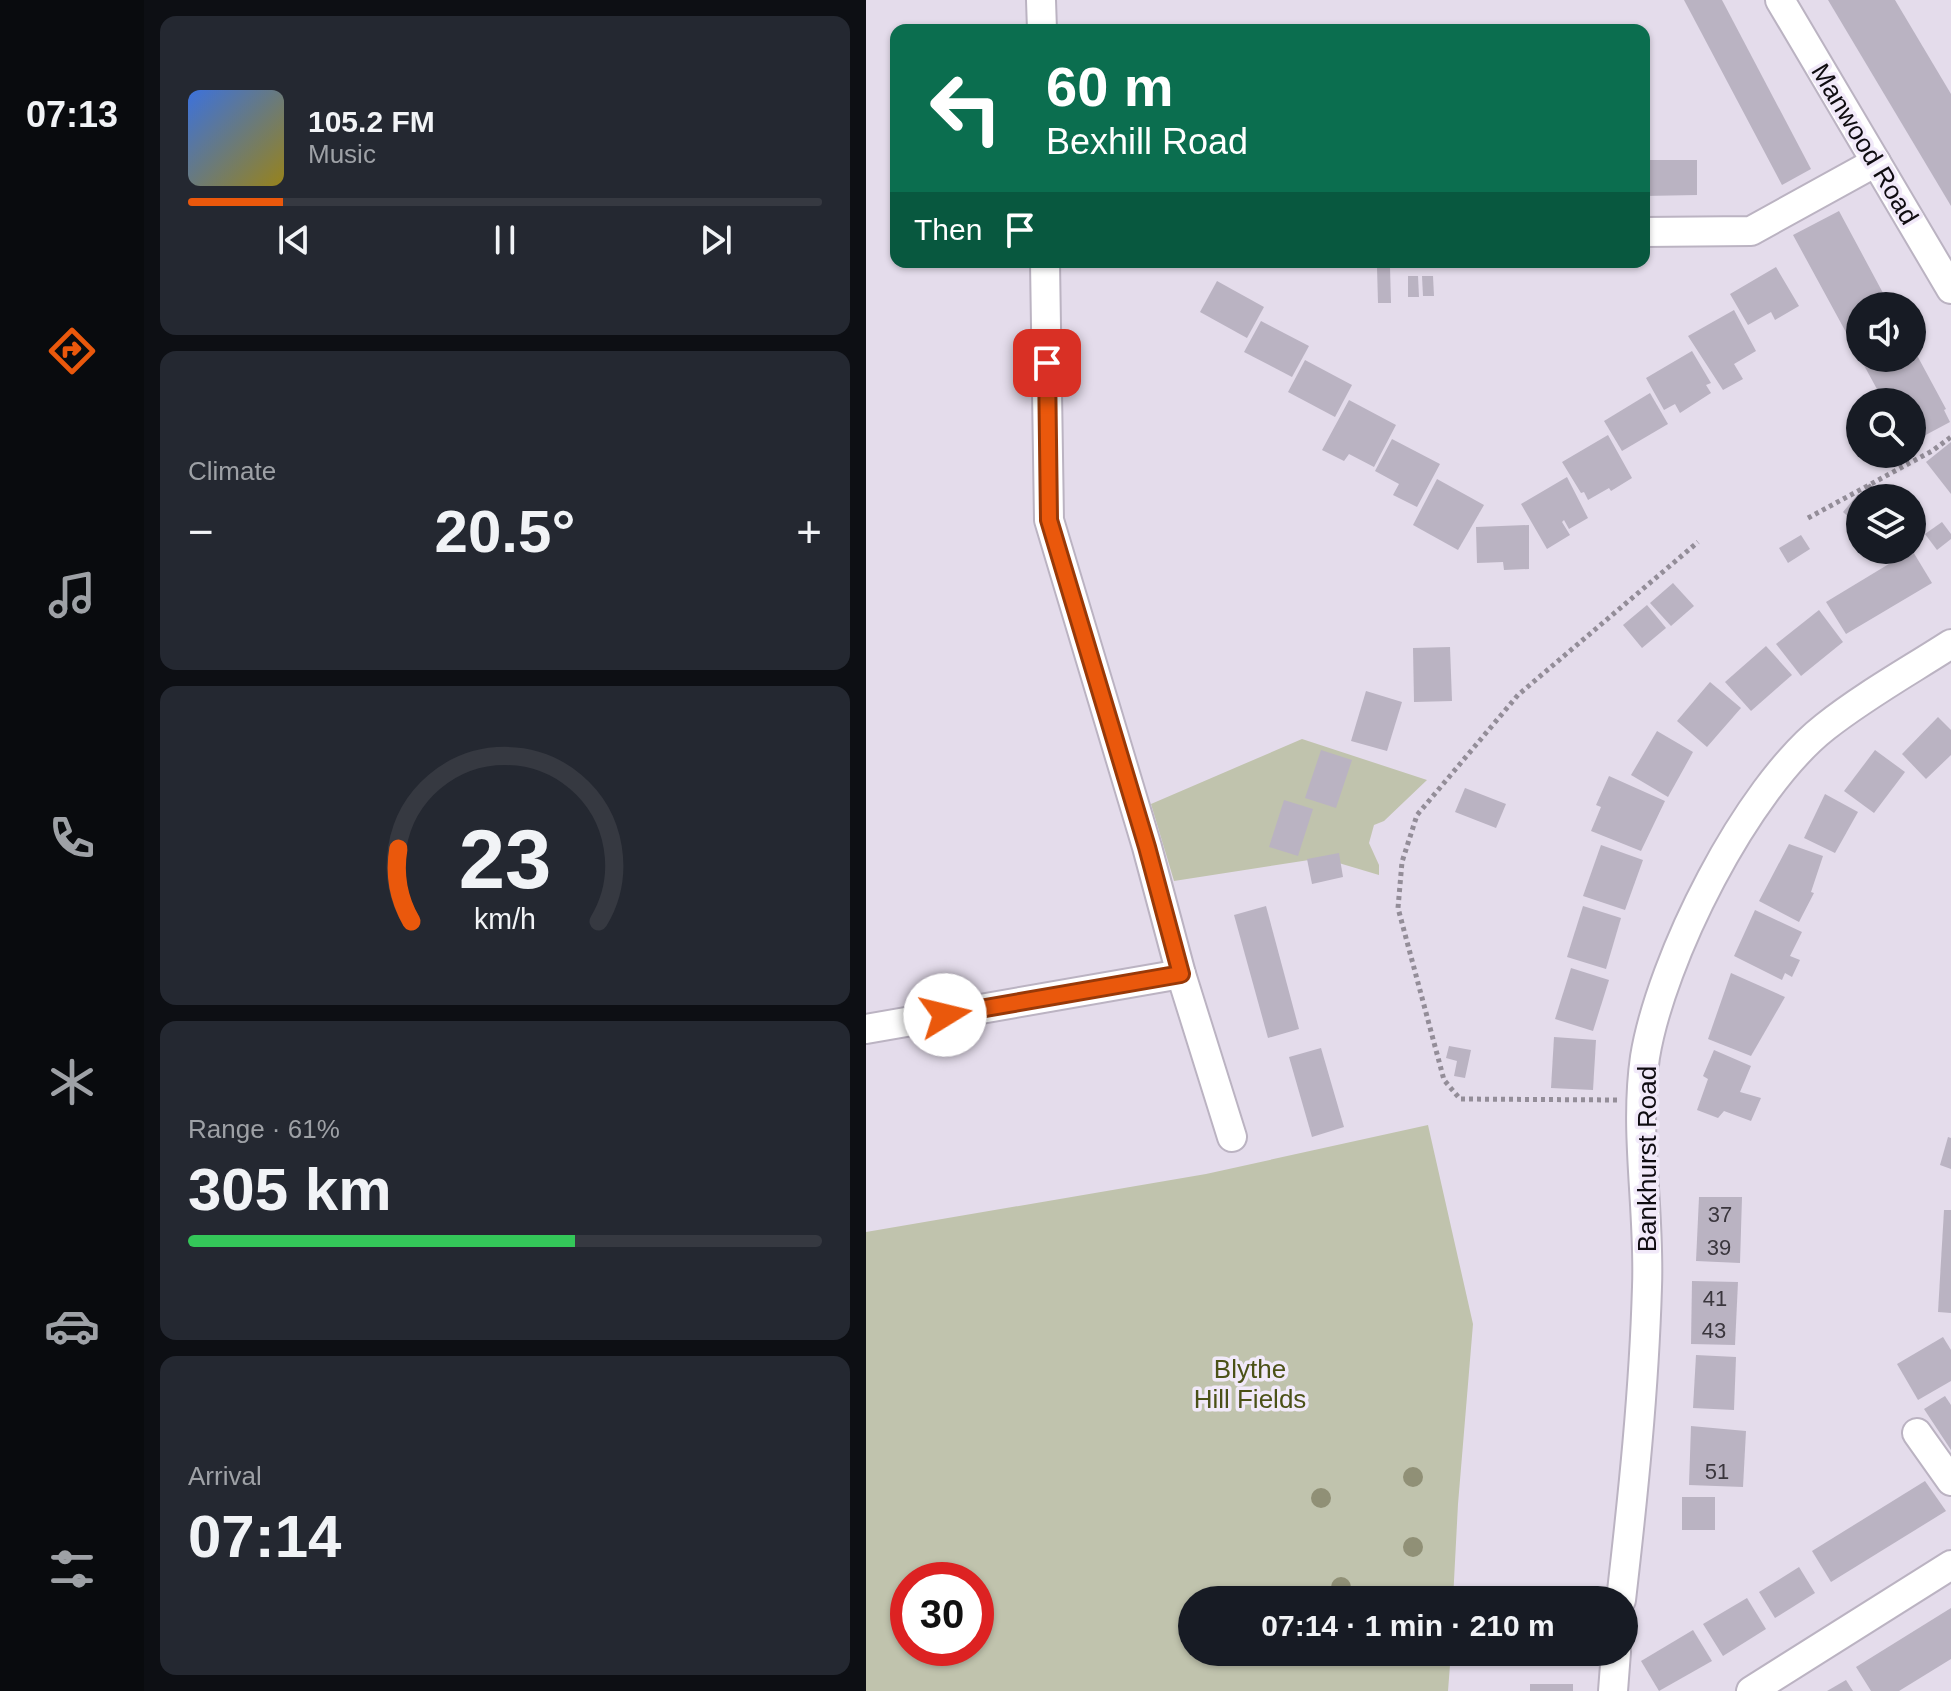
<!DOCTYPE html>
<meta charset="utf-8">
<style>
:root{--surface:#171b24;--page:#242831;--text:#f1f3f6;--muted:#9ea1a6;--line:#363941;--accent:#ea580c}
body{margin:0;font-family:Helvetica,sans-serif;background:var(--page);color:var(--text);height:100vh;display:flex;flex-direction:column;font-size:30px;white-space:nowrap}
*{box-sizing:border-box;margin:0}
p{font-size:26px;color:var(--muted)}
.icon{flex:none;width:44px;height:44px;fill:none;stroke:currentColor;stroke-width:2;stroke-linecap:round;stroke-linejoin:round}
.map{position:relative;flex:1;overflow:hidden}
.details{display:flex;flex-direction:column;gap:16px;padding:16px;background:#0d0f14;width:722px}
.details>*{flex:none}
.hud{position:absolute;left:24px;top:24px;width:760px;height:244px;border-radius:16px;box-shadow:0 2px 6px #0004;background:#0b6e4f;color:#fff;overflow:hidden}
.buttons{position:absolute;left:980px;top:292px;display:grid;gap:16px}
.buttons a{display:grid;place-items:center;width:80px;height:80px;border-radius:50%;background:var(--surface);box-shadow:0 2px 6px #0004;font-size:40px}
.speed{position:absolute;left:24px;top:1562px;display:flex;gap:16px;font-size:40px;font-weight:700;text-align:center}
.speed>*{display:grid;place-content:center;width:104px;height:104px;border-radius:50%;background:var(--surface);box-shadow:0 2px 6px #0004;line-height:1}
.speed .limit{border:12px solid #d22;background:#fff;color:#111}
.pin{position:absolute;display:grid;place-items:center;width:68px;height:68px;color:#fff;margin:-34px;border-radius:16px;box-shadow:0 4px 12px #0006}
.me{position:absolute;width:88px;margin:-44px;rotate:81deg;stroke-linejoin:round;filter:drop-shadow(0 0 6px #0008)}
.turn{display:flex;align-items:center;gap:28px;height:168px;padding:0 24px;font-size:36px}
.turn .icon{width:104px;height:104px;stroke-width:2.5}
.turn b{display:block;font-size:56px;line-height:68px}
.then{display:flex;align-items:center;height:76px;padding:0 24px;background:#0003;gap:16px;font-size:30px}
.big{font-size:60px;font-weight:800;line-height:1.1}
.details .widget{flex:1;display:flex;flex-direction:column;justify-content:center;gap:12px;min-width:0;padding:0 28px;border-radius:16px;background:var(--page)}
.details .dial{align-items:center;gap:0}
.dial svg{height:208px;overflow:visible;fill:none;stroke:var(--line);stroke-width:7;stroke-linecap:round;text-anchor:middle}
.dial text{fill:var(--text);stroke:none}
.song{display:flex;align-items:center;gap:24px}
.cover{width:96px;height:96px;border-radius:12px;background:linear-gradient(135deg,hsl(220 70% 55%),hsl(50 70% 35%))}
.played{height:8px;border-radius:4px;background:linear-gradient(90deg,var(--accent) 15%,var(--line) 15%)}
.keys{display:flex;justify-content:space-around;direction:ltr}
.heat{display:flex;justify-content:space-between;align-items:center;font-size:44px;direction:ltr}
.charge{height:12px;border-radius:6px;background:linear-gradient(90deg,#34c759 61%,var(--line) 0)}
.trip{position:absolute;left:312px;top:1586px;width:460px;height:80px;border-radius:40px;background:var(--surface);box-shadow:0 2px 6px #0004;font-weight:800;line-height:80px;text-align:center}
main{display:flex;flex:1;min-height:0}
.tab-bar{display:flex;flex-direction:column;width:144px;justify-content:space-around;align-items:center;background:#090b0e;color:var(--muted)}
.tab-bar .icon{width:56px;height:56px}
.tab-bar .selected{color:var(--accent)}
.tab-bar b{font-size:36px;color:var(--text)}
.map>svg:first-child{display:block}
</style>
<main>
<nav class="tab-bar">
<b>07:13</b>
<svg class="icon selected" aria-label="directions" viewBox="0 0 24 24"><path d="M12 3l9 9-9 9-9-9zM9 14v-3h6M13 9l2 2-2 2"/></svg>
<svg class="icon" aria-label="music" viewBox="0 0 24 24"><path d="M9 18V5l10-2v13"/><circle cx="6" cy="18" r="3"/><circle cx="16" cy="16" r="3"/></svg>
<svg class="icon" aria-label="phone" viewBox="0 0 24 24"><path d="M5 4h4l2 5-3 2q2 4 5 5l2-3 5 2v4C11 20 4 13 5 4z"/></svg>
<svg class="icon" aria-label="climate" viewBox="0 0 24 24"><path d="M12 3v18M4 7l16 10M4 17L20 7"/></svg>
<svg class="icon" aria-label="car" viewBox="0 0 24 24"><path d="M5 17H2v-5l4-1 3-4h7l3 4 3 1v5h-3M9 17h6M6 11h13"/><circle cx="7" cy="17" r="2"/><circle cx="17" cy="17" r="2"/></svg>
<svg class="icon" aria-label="filters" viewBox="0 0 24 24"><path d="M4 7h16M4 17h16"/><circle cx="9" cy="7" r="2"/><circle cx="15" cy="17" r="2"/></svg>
</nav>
<section class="details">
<div class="widget">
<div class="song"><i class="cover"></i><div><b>105.2 FM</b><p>Music</p></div></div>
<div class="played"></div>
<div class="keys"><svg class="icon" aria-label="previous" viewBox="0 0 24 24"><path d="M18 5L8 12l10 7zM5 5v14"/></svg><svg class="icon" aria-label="pause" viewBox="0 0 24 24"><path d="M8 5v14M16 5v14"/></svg><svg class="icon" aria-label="next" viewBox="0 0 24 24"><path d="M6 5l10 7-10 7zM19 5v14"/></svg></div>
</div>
<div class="widget"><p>Climate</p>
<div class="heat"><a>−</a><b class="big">20.5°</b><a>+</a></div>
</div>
<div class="widget dial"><svg viewBox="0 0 100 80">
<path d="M14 69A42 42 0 1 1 86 69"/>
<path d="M14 69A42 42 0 0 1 9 41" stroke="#ea580c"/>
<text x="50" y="56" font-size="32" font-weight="700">23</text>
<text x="50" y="72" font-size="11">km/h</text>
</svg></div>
<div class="widget"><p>Range · 61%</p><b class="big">305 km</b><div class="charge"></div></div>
<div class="widget"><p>Arrival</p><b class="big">07:14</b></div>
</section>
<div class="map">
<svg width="1085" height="1691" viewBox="0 0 1085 1691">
<rect width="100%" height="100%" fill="#e4dceb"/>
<!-- green -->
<g fill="#c0c3ad" fill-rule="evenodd">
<path d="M436 739 561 780 518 821 508 825 503 843 513 865V875L456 858 308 881 285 804Z"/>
<path d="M562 1125 607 1324 592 1504 587 1600H326V1652H585L582 1691H0V1232L340 1174ZM110 1580V1648H42V1580Z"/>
</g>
<!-- building -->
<g fill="#bab3c2">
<path d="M818 0H856L945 169 916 185Z"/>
<path d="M962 0H1029L1085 94V206Z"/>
<path d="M778 160H831V195L778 196Z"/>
<path d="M973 211 1024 306H994V358H1046V346L1080 409 1078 410 1084 422 1054 438 1050 430 1046 433V402H1018L927 235Z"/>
<path d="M511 267H524L525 303H512Z"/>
<path d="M910 267 933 306 909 320 905 312 882 325 864 294Z"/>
<path d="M542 276H552L553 297H542Z"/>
<path d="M556 276H567L568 296H557Z"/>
<path d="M351 281 398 307 381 338 334 312Z"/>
<path d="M868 310 890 351 868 364 877 379 857 390 822 336Z"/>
<path d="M395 321 443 346 426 377 378 352Z"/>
<path d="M826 351 845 383 840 385 845 393 814 413 809 404 798 410 780 378Z"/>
<path d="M439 360 486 385 469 417 422 392Z"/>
<path d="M784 393 802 424 756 451 738 421Z"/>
<path d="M483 400 530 425 508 467 483 454 478 461 456 450Z"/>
<path d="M742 435 766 478 745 491 743 488 722 500 718 492 715 493 696 462Z"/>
<path d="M526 439 574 464 551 507 527 495 533 484 509 471Z"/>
<path d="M1085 442V494L1060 462Z"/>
<path d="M701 477 722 518 703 529 698 520 696 522 704 535 681 549 655 504Z"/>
<path d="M571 479 618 505 592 550 547 525Z"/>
<path d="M1029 487 1047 498H1021Z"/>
<path d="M992 494 997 498H994V517L989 523 977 512Z"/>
<path d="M1049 509 1059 526 1055 531 1046 526V510Z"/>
<path d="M1076 522 1085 534V539L1071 550 1059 534Z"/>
<path d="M663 525V569L638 570 637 562 611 563 610 527Z"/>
<path d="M935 535 944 549 922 563 913 548Z"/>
<path d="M1046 550 1066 583 980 634 960 602Z"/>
<path d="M807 583 828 606 805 626 784 603Z"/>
<path d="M781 605 800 628 776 648 757 625Z"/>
<path d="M953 610 977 642 935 676 910 644Z"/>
<path d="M900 646 926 675 885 711 859 682Z"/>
<path d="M584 647 586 701 548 702 547 648Z"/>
<path d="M844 682 875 708 841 747 811 721Z"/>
<path d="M500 691 536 702 521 751 485 741Z"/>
<path d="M1072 717 1085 730V755L1060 779 1036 754Z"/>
<path d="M791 731 827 752 802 797 765 775Z"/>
<path d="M455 750 486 760 470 808 439 798Z"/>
<path d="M1009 750 1039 772 1008 813 978 791Z"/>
<path d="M743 776 799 801 775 851 725 831 735 807 730 805Z"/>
<path d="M599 788 640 804 630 828 589 812Z"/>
<path d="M959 794 992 812 969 853 938 838Z"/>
<path d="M418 800 447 809 432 856 403 847Z"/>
<path d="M923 844 957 856 945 892 948 893 933 922 893 901Z"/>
<path d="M735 845 777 860 759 910 717 896Z"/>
<path d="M473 853 477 877 446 884 441 859Z"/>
<path d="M400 906 433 1029 402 1038 368 915Z"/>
<path d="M717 906 755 918 740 969 701 957Z"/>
<path d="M889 910 936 932 924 956 934 960 926 977 919 973 916 980 868 956Z"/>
<path d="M705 968 743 980 727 1031 689 1019Z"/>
<path d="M865 973 919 997 885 1056 842 1039Z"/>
<path d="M688 1037 730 1040 727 1090 685 1088Z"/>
<path d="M583 1046 605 1050 599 1078 588 1076 591 1061 580 1058Z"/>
<path d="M455 1048 478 1127 446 1137 423 1057Z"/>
<path d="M848 1050 885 1066 874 1092 895 1098 885 1121 858 1111 852 1118 831 1110 842 1079 837 1076Z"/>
<path d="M1082 1137 1085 1138V1169L1074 1165Z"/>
<path d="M833 1197H876L874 1263 830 1261Z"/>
<path d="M1078 1210H1085V1313L1072 1312Z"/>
<path d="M826 1281 872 1282 869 1345 825 1344Z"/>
<path d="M1077 1337 1085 1350V1381L1052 1400 1031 1364Z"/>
<path d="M830 1355 870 1357 868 1410 827 1408Z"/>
<path d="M1079 1396 1085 1405V1450L1058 1409Z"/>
<path d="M825 1426 880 1431 877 1487 823 1485Z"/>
<path d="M1059 1481 1080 1511 965 1582 946 1551Z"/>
<rect x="816" y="1497" width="33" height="33"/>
<path d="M933 1567 949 1593 909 1618 893 1592Z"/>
<path d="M881 1598 900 1629 857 1656 837 1624Z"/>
<path d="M1085 1608V1659L1033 1691H1005L990 1667Z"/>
<path d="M827 1630 846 1661 793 1691 775 1661Z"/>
<path d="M980 1680 987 1691H961Z"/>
<rect x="664" y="1684" width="43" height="7"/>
</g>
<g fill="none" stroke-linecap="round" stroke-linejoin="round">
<!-- minor casing -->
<g stroke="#bbb3c2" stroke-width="32">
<g id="minor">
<path d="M175 0 176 30"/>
<path d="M914 0 1085 289"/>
<path d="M778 232 885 231 1010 162"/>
<path d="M179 262 183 520 281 847 315 974 366 1137"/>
<path d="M0 1029 315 974"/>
<path d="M1051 1433 1085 1481"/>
<path d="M755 1600C767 1496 778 1391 781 1287 784 1211 768 1132 779 1057 795 959 880 789 959 727 998 696 1043 671 1085 644"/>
<path d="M747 1691 750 1652"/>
<path d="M885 1691 1085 1565"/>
</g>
</g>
<!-- path -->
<g stroke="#938d98" stroke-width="5" stroke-dasharray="4 4" stroke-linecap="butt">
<path d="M1002 485 1012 498"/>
<path d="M942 518 1066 451 1085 437"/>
<path d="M751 1100 594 1099 578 1080 532 908 536 862 551 815 652 695 832 542"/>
</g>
<!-- minor -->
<use href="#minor" stroke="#fff" stroke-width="28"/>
</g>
<!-- trees -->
<g fill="#909076">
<circle cx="547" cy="1477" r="10"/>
<circle cx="455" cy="1498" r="10"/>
<circle cx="547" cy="1547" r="10"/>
<circle cx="475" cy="1587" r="10"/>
</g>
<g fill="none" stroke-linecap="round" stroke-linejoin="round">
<!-- route casing -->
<g stroke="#983908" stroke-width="20">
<path id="route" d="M79 1015 315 974 281 847 183 520 181 363"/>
</g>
<!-- route -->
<use href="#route" stroke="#ea580c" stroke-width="14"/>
</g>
<g text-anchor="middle" stroke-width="7" stroke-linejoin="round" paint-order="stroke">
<!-- number labels -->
<g font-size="22" fill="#3a363d">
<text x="854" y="1222">37</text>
<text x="853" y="1255">39</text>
<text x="849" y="1306">41</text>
<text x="848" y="1338">43</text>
<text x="851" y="1479">51</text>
</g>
<!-- street labels -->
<g font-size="26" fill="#0f0c11" stroke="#f1e9f9">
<text transform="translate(999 144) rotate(59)" y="9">Manwood Road</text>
<text transform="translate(781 1159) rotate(-90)" y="9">Bankhurst Road</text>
</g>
<!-- park labels -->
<g font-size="26" fill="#4b5117" stroke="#f1e9f9">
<text x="384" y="1378">Blythe<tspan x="384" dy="30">Hill Fields</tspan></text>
</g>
</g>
</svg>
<div class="buttons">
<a><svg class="icon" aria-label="sound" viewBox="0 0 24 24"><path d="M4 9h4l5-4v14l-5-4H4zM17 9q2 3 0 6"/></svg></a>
<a><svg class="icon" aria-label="search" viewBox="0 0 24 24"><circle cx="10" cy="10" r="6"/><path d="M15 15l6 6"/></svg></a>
<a><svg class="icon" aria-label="layers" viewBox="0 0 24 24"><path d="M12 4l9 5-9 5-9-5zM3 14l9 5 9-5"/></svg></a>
</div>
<div class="speed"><div class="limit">30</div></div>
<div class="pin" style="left:181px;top:363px;background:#d93025"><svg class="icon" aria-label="arrive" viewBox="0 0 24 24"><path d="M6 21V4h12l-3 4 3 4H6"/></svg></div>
<svg class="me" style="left:79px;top:1015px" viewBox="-20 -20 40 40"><circle r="19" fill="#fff"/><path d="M0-13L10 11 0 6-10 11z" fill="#ea580c"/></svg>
<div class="trip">07:14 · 1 min · 210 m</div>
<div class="hud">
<div class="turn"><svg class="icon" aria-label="left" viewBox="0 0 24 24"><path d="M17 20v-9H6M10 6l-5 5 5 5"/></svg><div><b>60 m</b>Bexhill Road</div></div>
<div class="then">Then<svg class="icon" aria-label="arrive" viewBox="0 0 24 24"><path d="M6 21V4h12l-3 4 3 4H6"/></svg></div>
</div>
</div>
</main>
